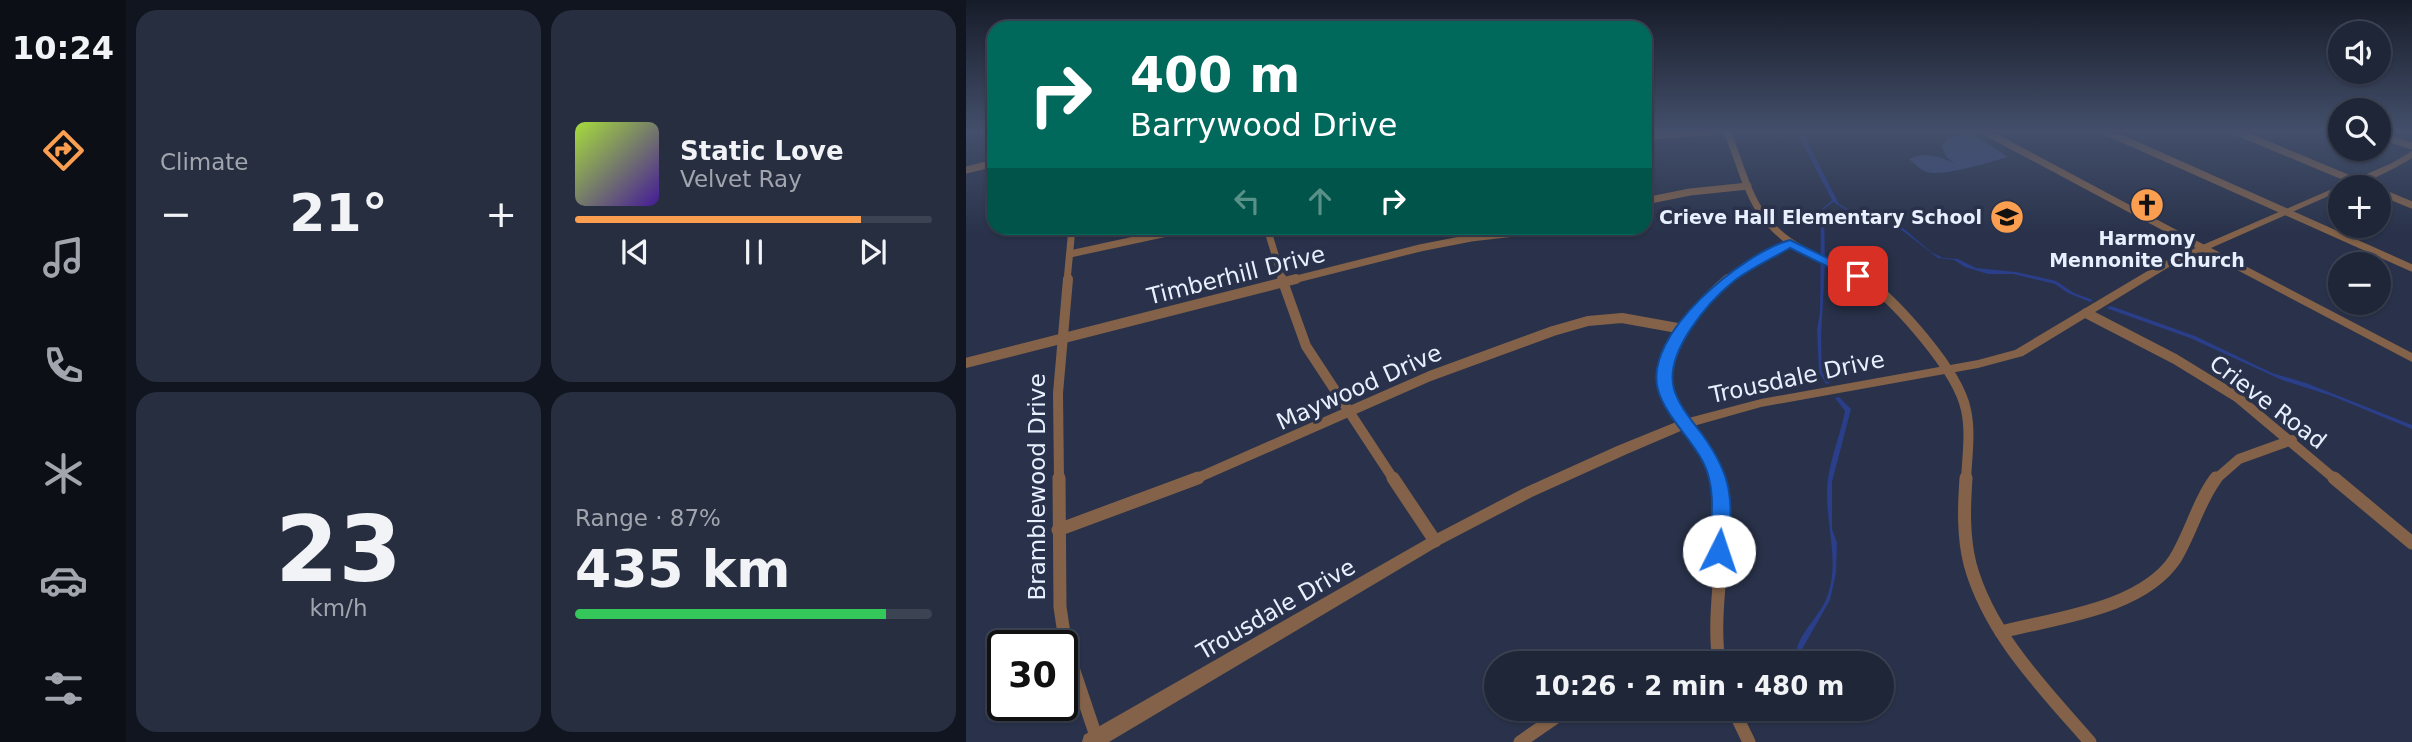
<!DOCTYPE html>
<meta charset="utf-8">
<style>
:root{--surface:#1f2638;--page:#272e40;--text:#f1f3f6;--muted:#a1a5ae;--line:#3c4353;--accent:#fb9e50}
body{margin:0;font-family:"DejaVu Sans",sans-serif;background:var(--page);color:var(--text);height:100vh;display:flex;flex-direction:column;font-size:26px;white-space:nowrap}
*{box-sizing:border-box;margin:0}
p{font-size:23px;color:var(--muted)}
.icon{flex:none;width:38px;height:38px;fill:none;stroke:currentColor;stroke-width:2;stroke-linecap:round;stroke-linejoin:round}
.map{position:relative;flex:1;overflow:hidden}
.drawer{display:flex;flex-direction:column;gap:10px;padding:10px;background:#11151f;width:840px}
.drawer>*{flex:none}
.top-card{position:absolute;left:21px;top:21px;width:665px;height:214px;border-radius:21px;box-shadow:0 2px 5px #0004,0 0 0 2px var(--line);background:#00695c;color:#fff;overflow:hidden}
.buttons{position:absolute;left:1362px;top:21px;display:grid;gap:14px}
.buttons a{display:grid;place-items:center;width:63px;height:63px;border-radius:50%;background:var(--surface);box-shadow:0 2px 5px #0004,0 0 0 2px var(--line);font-size:35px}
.speed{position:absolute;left:21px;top:630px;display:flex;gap:14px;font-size:35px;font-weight:700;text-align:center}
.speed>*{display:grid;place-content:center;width:91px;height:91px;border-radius:50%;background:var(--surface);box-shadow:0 2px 5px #0004,0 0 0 2px var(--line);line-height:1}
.speed .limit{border:4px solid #111;border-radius:10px;background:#fff;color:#111}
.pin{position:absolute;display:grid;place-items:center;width:60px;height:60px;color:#fff;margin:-30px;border-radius:14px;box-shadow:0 4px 10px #0006}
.me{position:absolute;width:77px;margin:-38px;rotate:4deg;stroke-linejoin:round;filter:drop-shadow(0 0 5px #0008)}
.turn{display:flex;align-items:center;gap:24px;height:147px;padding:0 28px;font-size:32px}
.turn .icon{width:91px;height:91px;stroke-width:2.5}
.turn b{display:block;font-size:49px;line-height:60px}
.lanes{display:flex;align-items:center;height:66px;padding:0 28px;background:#0003;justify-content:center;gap:35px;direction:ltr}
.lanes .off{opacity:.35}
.big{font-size:52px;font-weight:800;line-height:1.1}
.drawer .tile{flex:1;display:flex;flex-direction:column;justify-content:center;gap:10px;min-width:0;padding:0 24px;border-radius:21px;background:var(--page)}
.drawer .dial{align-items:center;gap:0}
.dial b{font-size:91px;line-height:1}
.song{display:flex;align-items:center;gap:21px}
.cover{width:84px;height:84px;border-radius:10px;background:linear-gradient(135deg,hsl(80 70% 55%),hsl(260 70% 35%))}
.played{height:7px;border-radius:4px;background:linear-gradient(90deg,var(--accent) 80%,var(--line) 80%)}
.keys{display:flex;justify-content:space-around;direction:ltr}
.heat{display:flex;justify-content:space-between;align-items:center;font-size:38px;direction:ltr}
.charge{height:10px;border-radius:5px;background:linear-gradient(90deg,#34c759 87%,var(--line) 0)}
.drawer .tiles{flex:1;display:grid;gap:10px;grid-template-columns:repeat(2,1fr)}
.trip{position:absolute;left:518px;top:651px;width:410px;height:70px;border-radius:35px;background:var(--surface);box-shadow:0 2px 5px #0004,0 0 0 2px var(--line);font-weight:800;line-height:70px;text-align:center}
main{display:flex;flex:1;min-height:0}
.dock{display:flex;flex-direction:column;width:126px;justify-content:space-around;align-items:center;background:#0c0f16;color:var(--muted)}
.dock .icon{width:49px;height:49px}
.dock .on{color:var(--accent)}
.dock b{font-size:32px;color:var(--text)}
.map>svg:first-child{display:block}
</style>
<main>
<nav class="dock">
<b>10:24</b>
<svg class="icon on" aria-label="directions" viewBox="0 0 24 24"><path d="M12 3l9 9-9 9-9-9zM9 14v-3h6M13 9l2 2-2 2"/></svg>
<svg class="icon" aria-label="music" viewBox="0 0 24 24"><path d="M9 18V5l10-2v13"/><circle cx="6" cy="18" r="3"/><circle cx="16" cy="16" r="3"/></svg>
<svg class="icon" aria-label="phone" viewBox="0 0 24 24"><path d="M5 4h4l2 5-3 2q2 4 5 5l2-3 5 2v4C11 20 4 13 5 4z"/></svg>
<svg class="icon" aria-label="climate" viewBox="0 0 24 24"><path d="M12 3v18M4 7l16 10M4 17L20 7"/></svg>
<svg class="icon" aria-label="car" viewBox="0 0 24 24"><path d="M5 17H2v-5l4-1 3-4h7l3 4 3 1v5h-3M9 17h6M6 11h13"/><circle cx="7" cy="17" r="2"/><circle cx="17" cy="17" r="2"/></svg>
<svg class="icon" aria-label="filters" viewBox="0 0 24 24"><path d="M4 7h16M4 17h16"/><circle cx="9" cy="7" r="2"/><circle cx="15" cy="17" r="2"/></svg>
</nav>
<section class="drawer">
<div class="tiles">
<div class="tile"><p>Climate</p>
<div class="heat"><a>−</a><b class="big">21°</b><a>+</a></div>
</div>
<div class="tile">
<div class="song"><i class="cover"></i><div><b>Static Love</b><p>Velvet Ray</p></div></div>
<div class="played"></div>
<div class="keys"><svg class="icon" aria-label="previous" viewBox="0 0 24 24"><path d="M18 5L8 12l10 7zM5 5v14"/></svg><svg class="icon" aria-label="pause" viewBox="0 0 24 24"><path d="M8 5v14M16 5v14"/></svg><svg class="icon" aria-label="next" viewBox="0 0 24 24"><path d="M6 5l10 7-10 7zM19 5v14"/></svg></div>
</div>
<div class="tile dial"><b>23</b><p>km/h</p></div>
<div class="tile"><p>Range · 87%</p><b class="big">435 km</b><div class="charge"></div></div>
</div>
</section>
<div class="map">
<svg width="1446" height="742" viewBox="0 0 1446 742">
<rect width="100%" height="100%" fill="#29324a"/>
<!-- green -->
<path fill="#3d4e82" d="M1002 131 1042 157C1024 162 977 177 961 172 954 170 948 163 943 159 959 151 974 156 989 164L980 157 976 146 982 139Z"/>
<!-- water -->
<g fill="#2a3e89">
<path d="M830 131H836L873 204 900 219 937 228 965 252 977 258 992 259 1010 268 1050 272 1090 281 1108 293 1127 300 1124 302 1102 293 1089 284 1047 274H1022L999 267 988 260 972 258 933 228 895 219 867 202 858 209 859 265 855 337 856 372 864 383 860 384 853 372 851 330 854 312 855 210 866 200Z"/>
<path d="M1145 306 1229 336 1306 373 1340 383 1446 425V429L1366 396 1316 380 1224 338 1140 308Z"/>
<path d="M873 397 885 409 866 482V529L871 543 870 573 864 600 835 651V663H831C824 640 853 619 861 597 874 563 860 525 861 490 862 463 874 437 879 411L869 398Z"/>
</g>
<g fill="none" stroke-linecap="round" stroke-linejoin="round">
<!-- minor-far2 -->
<g stroke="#836249" stroke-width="7">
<path d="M761 131C781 180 785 223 838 250 858 261 881 268 901 281"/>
<path d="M1018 131 1237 248"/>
<path d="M1139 131 1446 268"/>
<path d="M1269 131 1403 187"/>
<path d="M1412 135 1446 146"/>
<path d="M679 136 753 131"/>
<path d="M0 170 28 163"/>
<path d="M1412 191 1446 205"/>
<path d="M679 201 724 192 782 186"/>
<path d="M301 228 317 281"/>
<path d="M104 254 224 228"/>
<path d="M101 281 106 228"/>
<path d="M323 281 454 248 505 238 594 228"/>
<path d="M760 281 781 266 824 243"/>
</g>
<!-- minor-far1 -->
<g stroke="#836249" stroke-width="10">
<path d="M316 279 340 346 428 480"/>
<path d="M899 279C931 303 992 370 1000 410 1005 432 1001 457 1000 480"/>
<path d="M1120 313 1209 359 1271 397 1370 480"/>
<path d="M0 363 330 279"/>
<path d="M93 480 92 393 102 279"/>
<path d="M227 480 464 376 587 331 622 321 656 318 717 329"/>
<path d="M752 480C742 452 722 432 708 407 682 359 728 308 762 279"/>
<path d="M1249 480 1273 459 1326 440"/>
</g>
<!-- minor -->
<g stroke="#836249" stroke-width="13">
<path d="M93 478 94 607 100 647 132 742"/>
<path d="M427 478 469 541"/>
<path d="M752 478C766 536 744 601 753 663"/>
<path d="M1000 478C998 507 997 536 1004 564 1023 634 1078 689 1124 742"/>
<path d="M1368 478 1446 543"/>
<path d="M92 530 232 478"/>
<path d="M1035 632C1089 618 1176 609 1209 559 1225 533 1232 502 1250 478"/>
<path d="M723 663 752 660"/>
<path d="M767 709 783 742"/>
<path d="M554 742 602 709"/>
</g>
<!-- tertiary -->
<path fill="#836249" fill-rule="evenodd" d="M1446 151V158C1428 169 1395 187 1374 187V191L1245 248 1446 353V362L1237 252 1203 267 1057 356 1012 368 795 407 724 427 661 454 566 497 474 545 143 742H116L118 735 464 537 556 489 651 446 715 420 795 399 1012 360 1049 350 1195 263 1426 163Z"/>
</g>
<!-- sky -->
<linearGradient id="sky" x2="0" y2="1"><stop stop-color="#171c29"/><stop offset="0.56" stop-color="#434f6b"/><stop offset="1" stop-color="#434f6b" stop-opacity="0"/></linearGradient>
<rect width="1446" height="234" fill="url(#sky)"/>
<!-- route -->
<path fill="#1a73e8" stroke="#114b97" stroke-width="2" d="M824 240 899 276 892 280 887 279 824 248C805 259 785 268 768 281 742 302 698 353 708 389 713 406 726 421 736 434 768 478 766 499 763 551L760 557 753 559 746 557 743 551C745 522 751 489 737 462 724 437 700 417 692 390 676 334 777 253 824 240Z"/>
<!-- icons -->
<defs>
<g id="church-disc" transform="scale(1.75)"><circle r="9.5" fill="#fb9e50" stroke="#29324a"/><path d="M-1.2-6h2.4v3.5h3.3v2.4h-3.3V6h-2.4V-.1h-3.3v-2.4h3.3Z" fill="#111"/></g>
<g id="school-disc" transform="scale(1.75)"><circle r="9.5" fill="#fb9e50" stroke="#29324a"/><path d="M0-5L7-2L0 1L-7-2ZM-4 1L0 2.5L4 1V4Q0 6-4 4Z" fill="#111"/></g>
</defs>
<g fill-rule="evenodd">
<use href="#church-disc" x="1181" y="205"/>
<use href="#school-disc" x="1041" y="217"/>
</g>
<g text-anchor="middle" stroke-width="7" stroke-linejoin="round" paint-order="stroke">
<!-- far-poi labels -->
<g font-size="19" font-weight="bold" fill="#e8efff" stroke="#29324a" text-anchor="end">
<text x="1016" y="224">Crieve Hall Elementary School</text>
<text x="1181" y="245" text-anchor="middle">Harmony<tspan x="1181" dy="22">Mennonite Church</tspan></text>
</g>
<!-- street labels -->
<g font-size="23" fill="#e8efff" stroke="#29324a">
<text transform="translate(270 275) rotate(-14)" y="8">Timberhill Drive</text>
<text transform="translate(831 377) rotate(-12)" y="8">Trousdale Drive</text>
<text transform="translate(393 387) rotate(-24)" y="8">Maywood Drive</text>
<text transform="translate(1302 402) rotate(37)" y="8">Crieve Road</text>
<text transform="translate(71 487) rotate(-90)" y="8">Bramblewood Drive</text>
<text transform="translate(310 609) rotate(-30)" y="8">Trousdale Drive</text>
</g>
</g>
</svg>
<div class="buttons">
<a><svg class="icon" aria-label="sound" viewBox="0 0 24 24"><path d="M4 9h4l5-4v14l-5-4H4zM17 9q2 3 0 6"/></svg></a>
<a><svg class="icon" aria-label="search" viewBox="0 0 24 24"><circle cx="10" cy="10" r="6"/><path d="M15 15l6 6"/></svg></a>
<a>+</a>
<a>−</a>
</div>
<div class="speed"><div class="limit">30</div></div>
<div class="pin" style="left:892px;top:276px;background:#d93025"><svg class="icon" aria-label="arrive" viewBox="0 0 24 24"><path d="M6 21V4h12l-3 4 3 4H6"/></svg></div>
<svg class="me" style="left:753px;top:551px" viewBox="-20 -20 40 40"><circle r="19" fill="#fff"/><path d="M0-13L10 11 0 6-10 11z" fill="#1a73e8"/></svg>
<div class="trip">10:26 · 2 min · 480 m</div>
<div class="top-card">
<div class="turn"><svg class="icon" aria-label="right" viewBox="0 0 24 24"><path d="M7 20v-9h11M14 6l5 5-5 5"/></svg><div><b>400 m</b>Barrywood Drive</div></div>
<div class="lanes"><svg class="icon off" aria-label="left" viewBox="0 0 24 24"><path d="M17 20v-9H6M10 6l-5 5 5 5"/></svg><svg class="icon off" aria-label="ahead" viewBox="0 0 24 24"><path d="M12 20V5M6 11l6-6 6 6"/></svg><svg class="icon" aria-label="right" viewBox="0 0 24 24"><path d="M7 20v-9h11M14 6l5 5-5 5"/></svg></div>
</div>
</div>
</main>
